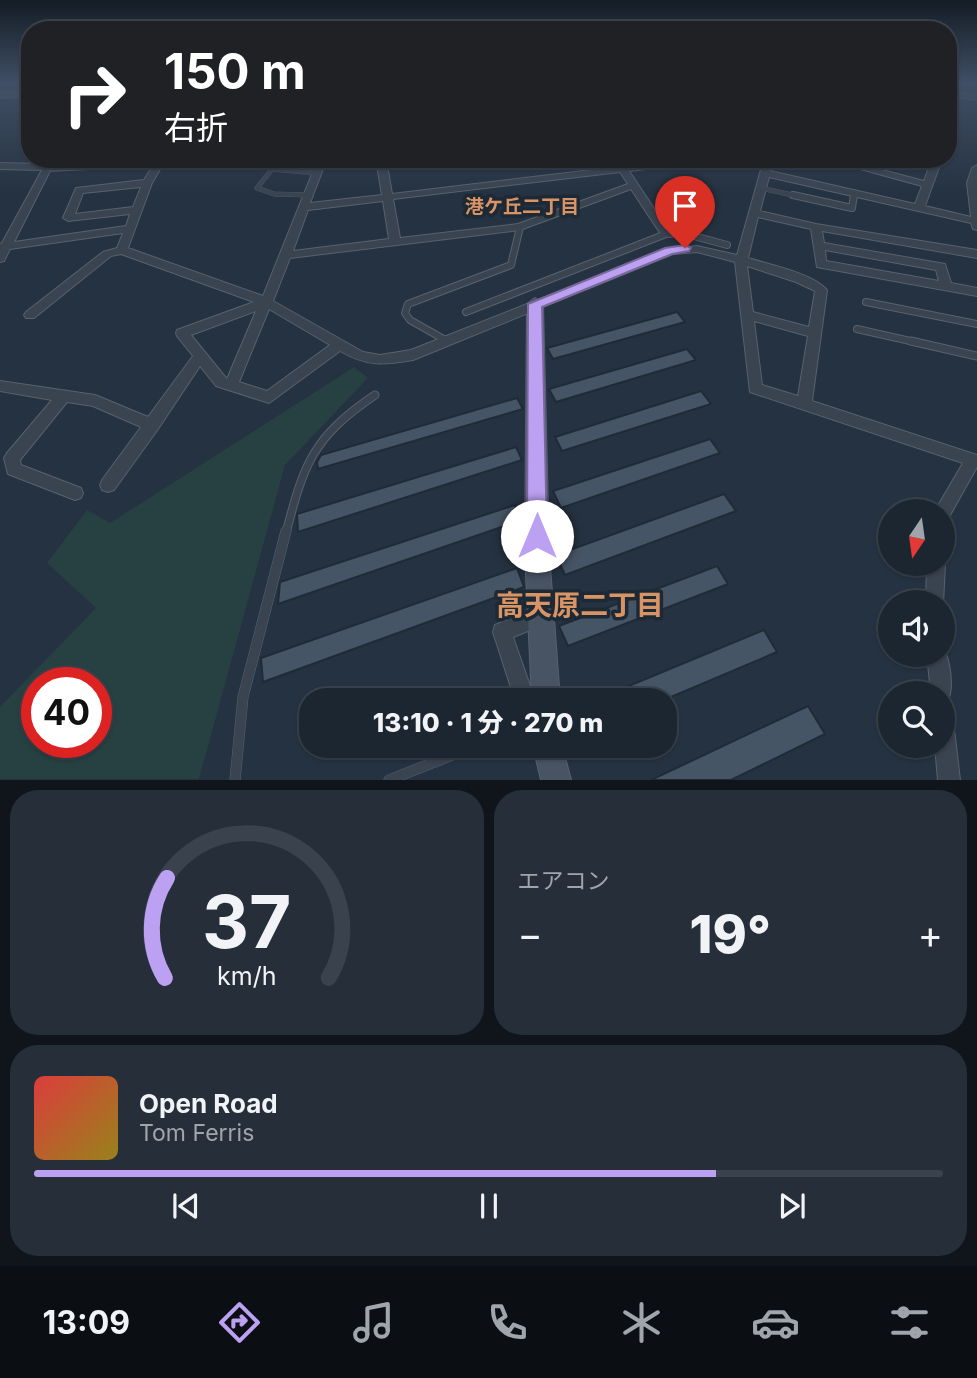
<!DOCTYPE html>
<html lang="ja">
<meta charset="utf-8">
<style>
:root{--surface:#1c2631;--page:#252e39;--text:#f1f3f6;--muted:#a0a5ab;--line:#3a434d;--accent:#bca0f2}
body{margin:0;font-family:Inter,"Noto Sans JP",sans-serif;background:var(--page);color:var(--text);height:100vh;display:flex;flex-direction:column;font-size:26px;white-space:nowrap}
*{box-sizing:border-box;margin:0}
p{font-size:23px;color:var(--muted)}
.icon{flex:none;width:38px;height:38px;fill:none;stroke:currentColor;stroke-width:2;stroke-linecap:round;stroke-linejoin:round}
.map{position:relative;height:780px;overflow:hidden}
.side{display:flex;flex-direction:column;gap:10px;padding:10px;background:#0f151b;flex:1}
.side>*{flex:none}
.top-card{position:absolute;left:21px;top:21px;width:936px;height:147px;border-radius:28px;box-shadow:0 2px 5px #0004,0 0 0 2px var(--line);background:#202124;color:#fff;overflow:hidden}
.needle{width:46px;rotate:193deg}
.buttons{position:absolute;left:878px;top:499px;display:grid;gap:14px}
.buttons a{display:grid;place-items:center;width:77px;height:77px;border-radius:50%;background:var(--surface);box-shadow:0 2px 5px #0004,0 0 0 2px var(--line);font-size:35px}
.speed{position:absolute;left:21px;top:667px;display:flex;gap:14px;font-size:35px;font-weight:700;text-align:center}
.speed>*{display:grid;place-content:center;width:91px;height:91px;border-radius:50%;background:var(--surface);box-shadow:0 2px 5px #0004,0 0 0 2px var(--line);line-height:1}
.speed .limit{border:10px solid #d22;background:#fff;color:#111}
.pin{position:absolute;display:grid;place-items:center;width:60px;height:60px;color:#fff;margin:-72px -30px;border-radius:50% 50% 50% 0;rotate:-45deg;box-shadow:0 0 7px #0007}
.pin .icon{rotate:45deg}
.me{position:absolute;width:77px;margin:-38px;rotate:0deg;stroke-linejoin:round;filter:drop-shadow(0 0 5px #0008)}
.turn{display:flex;align-items:center;gap:24px;height:147px;padding:0 28px;font-size:32px}
.turn .icon{width:91px;height:91px;stroke-width:2.5}
.turn b{display:block;font-size:49px;line-height:60px}
.big{font-size:52px;font-weight:800;line-height:1.1}
.side .card{flex:1;display:flex;flex-direction:column;justify-content:center;gap:10px;min-width:0;padding:0 24px;border-radius:28px;background:var(--page)}
.side .dial{align-items:center;gap:0}
.dial svg{height:182px;overflow:visible;fill:none;stroke:var(--line);stroke-width:7;stroke-linecap:round;text-anchor:middle}
.dial text{fill:var(--text);stroke:none}
.song{display:flex;align-items:center;gap:21px}
.cover{width:84px;height:84px;border-radius:10px;background:linear-gradient(135deg,hsl(0 70% 55%),hsl(50 70% 35%))}
.played{height:7px;border-radius:4px;background:linear-gradient(90deg,var(--accent) 75%,var(--line) 75%)}
.keys{display:flex;justify-content:space-around;direction:ltr}
.heat{display:flex;justify-content:space-between;align-items:center;font-size:38px;direction:ltr}
.side .tiles{flex:1;display:grid;gap:10px;grid-template-columns:1fr 1fr}
.card:last-child{grid-column:span 2}
.trip{position:absolute;left:299px;top:688px;width:378px;height:70px;border-radius:28px;background:var(--surface);box-shadow:0 2px 5px #0004,0 0 0 2px var(--line);font-weight:800;line-height:70px;text-align:center}
.dock{display:flex;height:112px;justify-content:space-around;align-items:center;background:#0b0f14;color:var(--muted)}
.dock .icon{width:49px;height:49px}
.dock .selected{color:var(--accent)}
.dock b{font-size:32px;color:var(--text)}
.map>svg:first-child{display:block}
</style>
<div class="map">
<svg width="977" height="780" viewBox="0 0 977 780">
<rect width="100%" height="100%" fill="#253241"/>
<!-- green -->
<path fill="#274042" fill-rule="evenodd" d="M354 367 368 378 285 465 199 779H0V707L96 608 47 563 87 510 110 523ZM37 682H96V742H37Z"/>
<!-- building -->
<g fill="#465566" stroke="#202b38" stroke-width="2">
<path d="M677 312 685 322 553 359 547 348Z"/>
<path d="M687 349 696 360 556 402 549 389Z"/>
<path d="M701 391 711 404 562 451 555 437Z"/>
<path d="M517 398 523 409 318 469 317 462 321 455Z"/>
<path d="M710 439 720 453 561 508 553 491Z"/>
<path d="M516 447 522 460 298 532 297 514Z"/>
<path d="M724 494 736 511 565 575 556 555Z"/>
<path d="M515 505 522 520 278 604 280 582Z"/>
<path d="M717 566 728 584 568 646 559 626Z"/>
<path d="M517 568 524 587 263 682 261 658Z"/>
<path d="M764 630 777 652 664 700H595Z"/>
<path d="M808 706 825 734 731 780H651Z"/>
</g>
<g fill="none" stroke-linecap="round" stroke-linejoin="round">
<!-- lane-far3 casing -->
<g stroke="#57626e" stroke-width="5">
<g id="lane-far3">
<path d="M906 159 935 167"/>
<path d="M761 188 801 197"/>
<path d="M308 195 274 194 257 188 272 169 316 173"/>
<path d="M854 197V193"/>
</g>
</g>
<!-- lane-far2 casing -->
<g stroke="#57626e" stroke-width="8">
<g id="lane-far2">
<path d="M793 195 852 208 854 195"/>
<path d="M866 302 977 324"/>
<path d="M466 312 666 234 683 233 727 245"/>
<path d="M857 329 919 343"/>
<path d="M447 341 410 320 405 313 408 304 511 265 520 227"/>
</g>
</g>
<!-- lane-far1 casing -->
<g stroke="#57626e" stroke-width="9">
<g id="lane-far1">
<path d="M911 341 977 356"/>
<path d="M286 533C304 463 313 437 375 395"/>
</g>
</g>
<!-- lane casing -->
<g stroke="#57626e" stroke-width="11">
<g id="lane">
<path d="M235 780 243 697 286 531"/>
<path d="M389 780 475 746"/>
</g>
</g>
<!-- street casing -->
<g stroke="#57626e" stroke-width="2">
<g id="street">
<path d="M948 91 977 96V100L948 95Z"/>
<path d="M47 159H56L14 242 126 226 130 214 68 221 63 218 76 188 144 180 157 159H166L152 183 128 248 263 296 318 159 326 161 310 203 382 195 376 159H386L392 194 617 167 612 159H621L625 166 681 159H711L707 162 629 171 671 234 666 237 662 236 631 189 520 230 290 258 273 301 363 352 380 355 411 350 666 249 697 246 737 255 764 159H774L770 171 915 204 922 186 824 159H840L924 181 932 159H942L925 206 971 217 967 183 972 168 977 165V230L973 229 971 223 769 177 760 211 816 224 977 250V258L822 231 824 243 945 264 951 283 977 288V296L817 267 811 229 758 217 748 258C770 265 812 273 827 290L812 401 977 455V467L949 517 943 520V511H935L963 463 750 392 735 262 697 252 673 254 413 360C383 365 368 367 340 351L269 403 216 386 200 366 158 429 114 490 108 492 102 490 100 485 102 480 141 427 93 406 67 402 20 460 21 465 81 488 83 493 81 498 75 500 8 474 4 458 7 453 52 400 0 391V381L95 395 148 417 193 356 177 336 176 333 177 330 254 302 121 254 111 256 34 318H26L24 315 26 312 103 252 117 248 123 233 10 249 4 261 0 262V244L2 243 42 170 0 169V163L45 164ZM620 172 628 184 518 224 400 238 393 199ZM141 187 133 207 75 214 83 193ZM383 201 389 239 293 251 308 210ZM825 250 936 270 939 281 826 261ZM747 266 796 282 815 291 809 327 753 312ZM269 309 330 345 267 391 239 382ZM256 311 227 379 226 378 191 335ZM754 321 808 336 798 396 762 385Z"/>
<path d="M943 560 945 564 943 604V602H926L927 564H943Z"/>
<path d="M543 606 550 608 552 615 550 622 513 637 535 700H515L493 632 495 625Z"/>
<path d="M943 647C950 660 954 687 948 700L943 702V693H931L927 654H943Z"/>
<path d="M943 711 950 714 953 721 960 780H938L935 746H943Z"/>
</g>
</g>
<!-- secondary casing -->
<g stroke="#57626e" stroke-width="2">
<g id="secondary">
<path d="M30 91V97L0 98V92Z"/>
<path d="M130 159H223L217 163 48 171 42 167 48 163Z"/>
<path d="M303 159H360L354 163H309Z"/>
<path d="M535 298 543 304 549 553 560 700H532L525 553 527 304Z"/>
<path d="M533 746H562L571 780H541Z"/>
</g>
</g>
<!-- lane-far3 -->
<use href="#lane-far3" stroke="#3a4451" stroke-width="4.5"/>
<!-- lane-far2 -->
<use href="#lane-far2" stroke="#3a4451" stroke-width="6"/>
<!-- lane-far1 -->
<use href="#lane-far1" stroke="#3a4451" stroke-width="7"/>
<!-- lane -->
<use href="#lane" stroke="#3a4451" stroke-width="10"/>
<!-- street -->
<use href="#street" fill="#3a4451" fill-rule="evenodd"/>
<!-- secondary -->
<use href="#secondary" fill="#485364" fill-rule="evenodd"/>
</g>
<!-- sky -->
<linearGradient id="sky" x2="0" y2="1"><stop stop-color="#141c24"/><stop offset="0.43" stop-color="#404f65"/><stop offset="1" stop-color="#404f65" stop-opacity="0"/></linearGradient>
<rect width="977" height="193" fill="url(#sky)"/>
<!-- route -->
<path fill="#bca0f2" stroke="#7a689d" stroke-width="2" d="M685 245 691 248 689 251 672 254 542 307 547 536 544 543 537 545 530 543 527 536 528 304 665 248Z"/>
<g text-anchor="middle" stroke-width="7" stroke-linejoin="round" paint-order="stroke">
<!-- far-neighbourhood labels -->
<g font-size="19" font-weight="bold" fill="#d89465" stroke="#1e2936">
<text x="522" y="213">港ケ丘二丁目</text>
</g>
<!-- near-neighbourhood labels -->
<g font-size="28" font-weight="bold" fill="#d89465" stroke="#1e2936">
<text x="580" y="615">高天原二丁目</text>
</g>
</g>
</svg>
<div class="buttons">
<a><svg class="needle" viewBox="-14 -14 28 28"><path d="M0-13l5 13h-10z" fill="#e53935"/><path d="M0 13l5-13h-10z" fill="#a0a5ab"/></svg></a>
<a><svg class="icon" aria-label="sound" viewBox="0 0 24 24"><path d="M4 9h4l5-4v14l-5-4H4zM17 9q2 3 0 6"/></svg></a>
<a><svg class="icon" aria-label="search" viewBox="0 0 24 24"><circle cx="10" cy="10" r="6"/><path d="M15 15l6 6"/></svg></a>
</div>
<div class="speed"><div class="limit">40</div></div>
<div class="pin" style="left:685px;top:248px;background:#d93025"><svg class="icon" aria-label="arrive" viewBox="0 0 24 24"><path d="M6 21V4h12l-3 4 3 4H6"/></svg></div>
<svg class="me" style="left:537px;top:536px" viewBox="-20 -20 40 40"><circle r="19" fill="#fff"/><path d="M0-13L10 11 0 6-10 11z" fill="#bca0f2"/></svg>
<div class="trip">13:10 · 1 分 · 270 m</div>
<div class="top-card">
<div class="turn"><svg class="icon" aria-label="right" viewBox="0 0 24 24"><path d="M7 20v-9h11M14 6l5 5-5 5"/></svg><div><b>150 m</b>右折</div></div>
</div>
</div>
<section class="side">
<div class="tiles">
<div class="card dial"><svg viewBox="0 0 100 80">
<path d="M14 69A42 42 0 1 1 86 69"/>
<path d="M14 69A42 42 0 0 1 15 25" stroke="#bca0f2"/>
<text x="50" y="56" font-size="32" font-weight="700">37</text>
<text x="50" y="72" font-size="11">km/h</text>
</svg></div>
<div class="card"><p>エアコン</p>
<div class="heat"><a>−</a><b class="big">19°</b><a>+</a></div>
</div>
<div class="card">
<div class="song"><i class="cover"></i><div><b>Open Road</b><p>Tom Ferris</p></div></div>
<div class="played"></div>
<div class="keys"><svg class="icon" aria-label="previous" viewBox="0 0 24 24"><path d="M18 5L8 12l10 7zM5 5v14"/></svg><svg class="icon" aria-label="pause" viewBox="0 0 24 24"><path d="M8 5v14M16 5v14"/></svg><svg class="icon" aria-label="next" viewBox="0 0 24 24"><path d="M6 5l10 7-10 7zM19 5v14"/></svg></div>
</div>
</div>
</section>
<nav class="dock">
<b>13:09</b>
<svg class="icon selected" aria-label="directions" viewBox="0 0 24 24"><path d="M12 3l9 9-9 9-9-9zM9 14v-3h6M13 9l2 2-2 2"/></svg>
<svg class="icon" aria-label="music" viewBox="0 0 24 24"><path d="M9 18V5l10-2v13"/><circle cx="6" cy="18" r="3"/><circle cx="16" cy="16" r="3"/></svg>
<svg class="icon" aria-label="phone" viewBox="0 0 24 24"><path d="M5 4h4l2 5-3 2q2 4 5 5l2-3 5 2v4C11 20 4 13 5 4z"/></svg>
<svg class="icon" aria-label="climate" viewBox="0 0 24 24"><path d="M12 3v18M4 7l16 10M4 17L20 7"/></svg>
<svg class="icon" aria-label="car" viewBox="0 0 24 24"><path d="M5 17H2v-5l4-1 3-4h7l3 4 3 1v5h-3M9 17h6M6 11h13"/><circle cx="7" cy="17" r="2"/><circle cx="17" cy="17" r="2"/></svg>
<svg class="icon" aria-label="filters" viewBox="0 0 24 24"><path d="M4 7h16M4 17h16"/><circle cx="9" cy="7" r="2"/><circle cx="15" cy="17" r="2"/></svg>
</nav>
